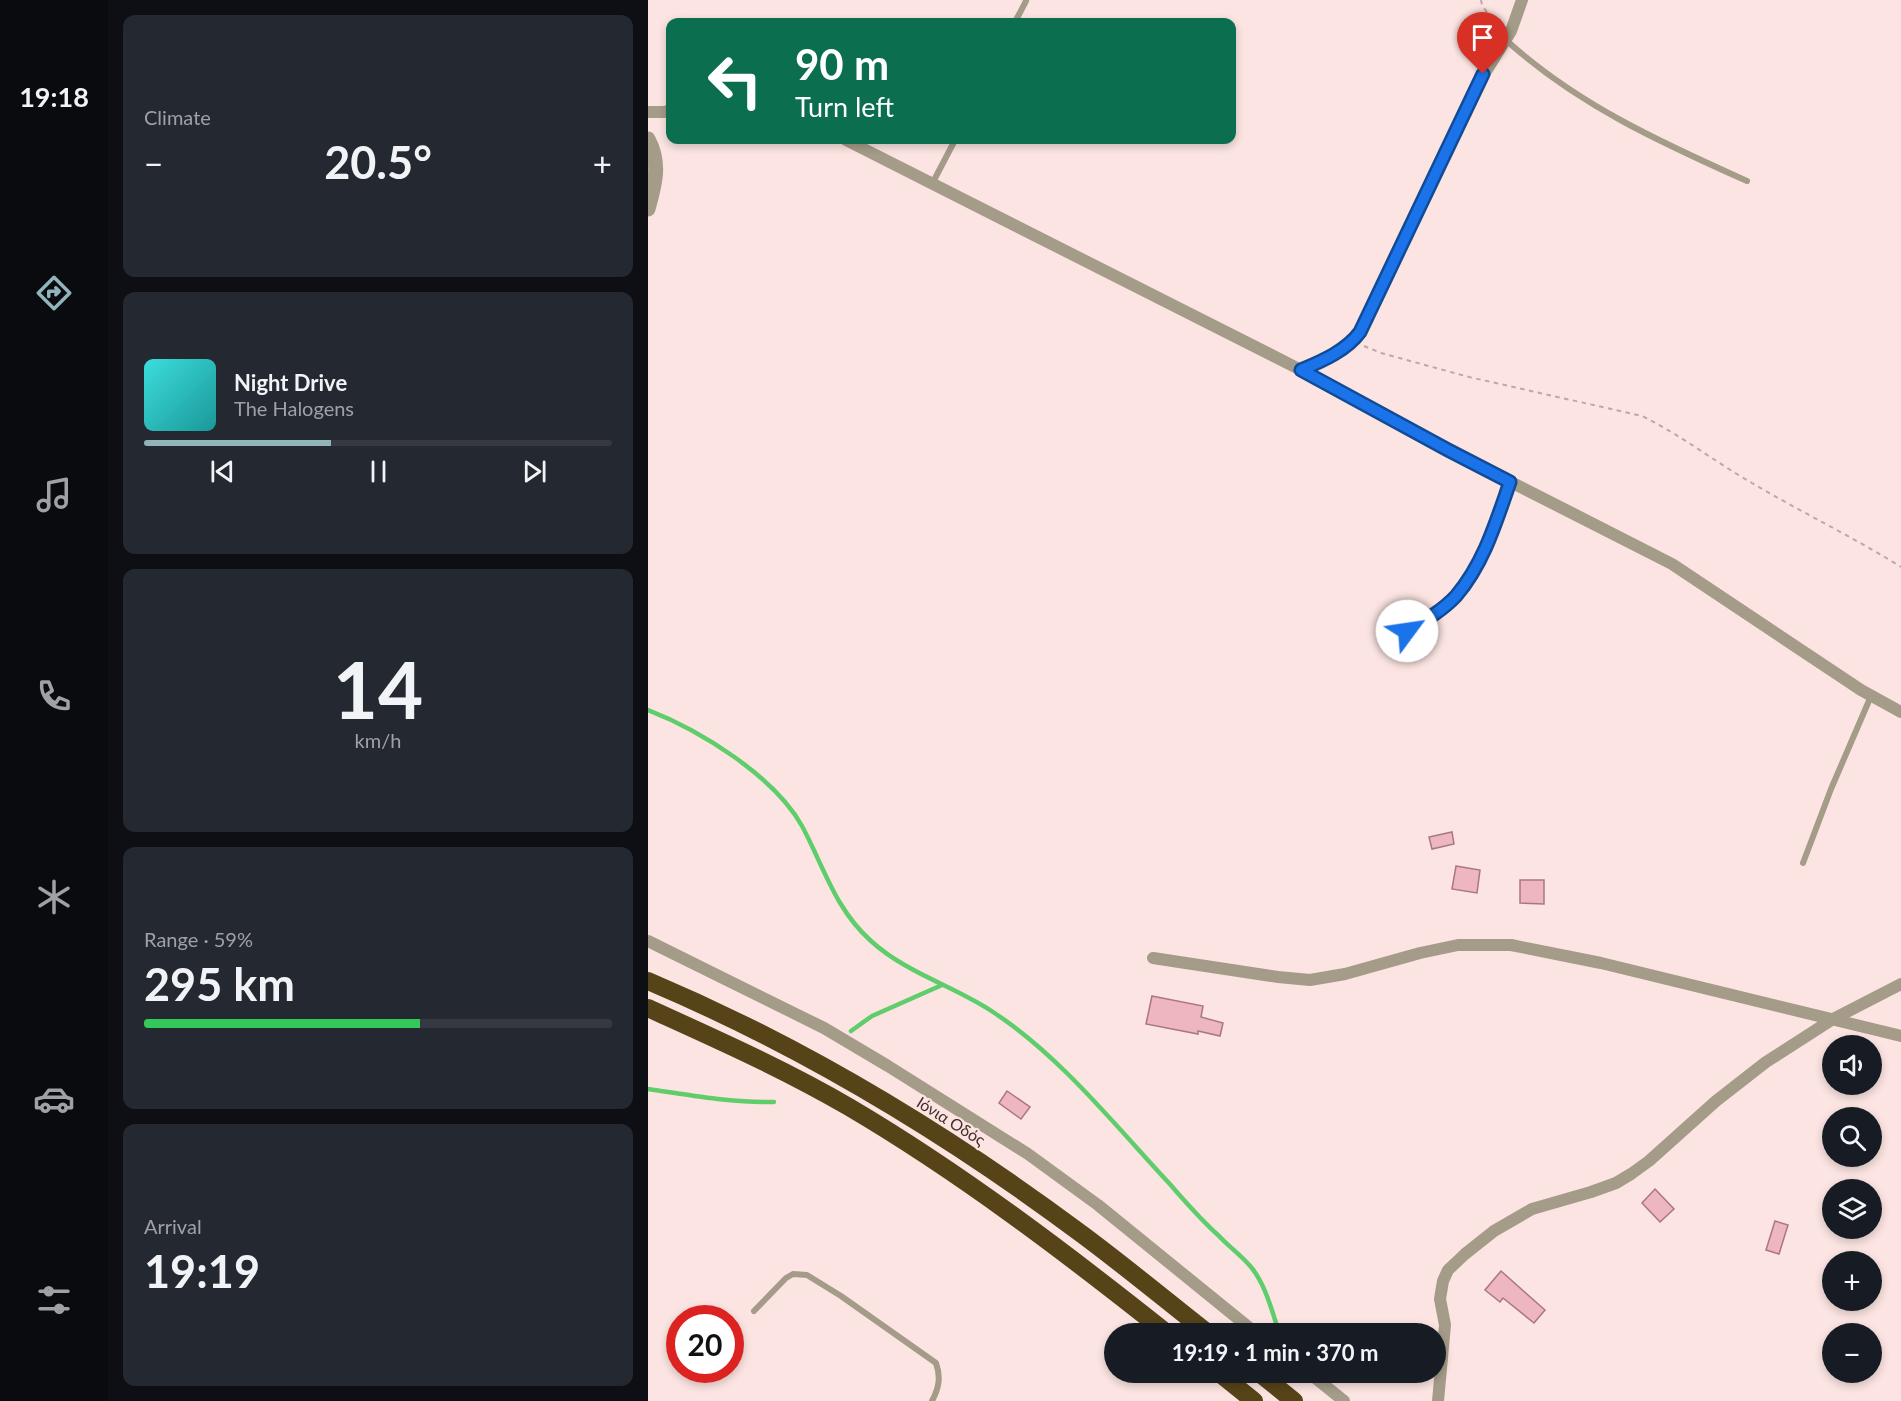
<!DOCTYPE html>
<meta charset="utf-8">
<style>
:root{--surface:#171b24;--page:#242831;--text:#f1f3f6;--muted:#9ea1a6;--line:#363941;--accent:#91b4ba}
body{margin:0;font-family:Lato,sans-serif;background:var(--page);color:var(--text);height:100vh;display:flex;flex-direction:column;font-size:22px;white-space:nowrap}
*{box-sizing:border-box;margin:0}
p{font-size:20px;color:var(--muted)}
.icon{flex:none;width:33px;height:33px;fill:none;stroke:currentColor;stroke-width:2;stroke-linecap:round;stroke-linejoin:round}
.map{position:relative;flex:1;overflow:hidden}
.details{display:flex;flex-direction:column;gap:15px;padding:15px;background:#0d0f14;width:540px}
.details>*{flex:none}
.top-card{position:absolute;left:18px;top:18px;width:570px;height:126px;border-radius:12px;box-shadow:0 3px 9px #0003;background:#0b6e4f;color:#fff;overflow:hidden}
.buttons{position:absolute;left:1174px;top:1035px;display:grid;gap:12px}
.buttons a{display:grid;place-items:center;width:60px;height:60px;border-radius:50%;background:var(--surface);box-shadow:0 3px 9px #0003;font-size:30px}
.speed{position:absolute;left:18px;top:1305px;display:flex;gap:12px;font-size:30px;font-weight:700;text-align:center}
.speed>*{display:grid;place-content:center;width:78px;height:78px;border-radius:50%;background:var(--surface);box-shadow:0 3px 9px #0003;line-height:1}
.speed .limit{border:9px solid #d22;background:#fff;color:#111}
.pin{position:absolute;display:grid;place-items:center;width:51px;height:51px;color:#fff;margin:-62px -26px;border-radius:50% 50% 50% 0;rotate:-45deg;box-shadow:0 0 6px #0007}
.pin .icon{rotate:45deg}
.me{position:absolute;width:66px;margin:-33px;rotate:59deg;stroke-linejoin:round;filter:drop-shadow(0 0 4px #0008)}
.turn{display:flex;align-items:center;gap:21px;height:126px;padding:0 30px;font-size:27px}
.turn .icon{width:78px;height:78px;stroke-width:2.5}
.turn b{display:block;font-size:42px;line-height:51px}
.big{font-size:45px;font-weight:700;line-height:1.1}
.details .widget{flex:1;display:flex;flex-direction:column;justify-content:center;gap:9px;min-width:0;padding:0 21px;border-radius:12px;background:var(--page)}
.details .dial{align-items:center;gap:0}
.dial b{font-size:78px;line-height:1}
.song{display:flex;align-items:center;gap:18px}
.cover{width:72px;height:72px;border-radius:9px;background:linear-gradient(135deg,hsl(180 70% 55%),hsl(180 70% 35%))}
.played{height:6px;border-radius:3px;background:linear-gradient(90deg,var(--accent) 40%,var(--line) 40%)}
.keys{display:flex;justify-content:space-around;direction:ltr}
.heat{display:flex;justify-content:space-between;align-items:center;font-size:33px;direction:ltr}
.charge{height:9px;border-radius:4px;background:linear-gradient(90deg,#34c759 59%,var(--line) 0)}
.trip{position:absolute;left:456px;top:1323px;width:342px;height:60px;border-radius:30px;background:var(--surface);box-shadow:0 3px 9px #0003;font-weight:700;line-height:60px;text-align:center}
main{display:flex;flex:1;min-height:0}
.menu{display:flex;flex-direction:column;width:108px;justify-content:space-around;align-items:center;background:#090b0e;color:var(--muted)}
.menu .icon{width:42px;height:42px}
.menu .on{color:var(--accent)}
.menu b{font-size:27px;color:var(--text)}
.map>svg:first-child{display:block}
</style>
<main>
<nav class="menu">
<b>19:18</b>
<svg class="icon on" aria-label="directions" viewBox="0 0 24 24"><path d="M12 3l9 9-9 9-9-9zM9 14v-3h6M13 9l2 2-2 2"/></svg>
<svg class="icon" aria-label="music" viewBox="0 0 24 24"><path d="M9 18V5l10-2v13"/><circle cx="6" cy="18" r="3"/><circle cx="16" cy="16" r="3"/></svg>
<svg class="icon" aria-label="phone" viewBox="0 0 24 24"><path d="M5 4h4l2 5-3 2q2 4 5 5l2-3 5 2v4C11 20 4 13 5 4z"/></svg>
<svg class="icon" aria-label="climate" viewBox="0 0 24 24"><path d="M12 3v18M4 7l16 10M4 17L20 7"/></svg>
<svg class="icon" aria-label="car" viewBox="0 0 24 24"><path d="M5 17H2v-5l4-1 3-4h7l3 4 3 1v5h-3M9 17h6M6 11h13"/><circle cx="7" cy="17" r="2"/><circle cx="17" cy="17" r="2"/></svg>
<svg class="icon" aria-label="filters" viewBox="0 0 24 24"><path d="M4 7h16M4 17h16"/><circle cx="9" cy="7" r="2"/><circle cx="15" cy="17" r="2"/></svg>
</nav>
<section class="details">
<div class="widget"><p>Climate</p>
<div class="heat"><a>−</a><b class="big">20.5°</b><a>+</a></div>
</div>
<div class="widget">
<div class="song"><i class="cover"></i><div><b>Night Drive</b><p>The Halogens</p></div></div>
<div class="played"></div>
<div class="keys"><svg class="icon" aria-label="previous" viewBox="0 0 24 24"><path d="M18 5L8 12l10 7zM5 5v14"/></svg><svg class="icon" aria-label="pause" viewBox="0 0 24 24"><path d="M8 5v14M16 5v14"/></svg><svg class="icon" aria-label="next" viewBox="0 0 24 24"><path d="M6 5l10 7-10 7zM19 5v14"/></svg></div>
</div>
<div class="widget dial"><b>14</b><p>km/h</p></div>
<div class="widget"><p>Range · 59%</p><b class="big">295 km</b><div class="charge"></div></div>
<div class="widget"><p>Arrival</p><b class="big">19:19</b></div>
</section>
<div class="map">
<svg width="1253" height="1401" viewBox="0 0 1253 1401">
<rect width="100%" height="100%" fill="#fbe4e1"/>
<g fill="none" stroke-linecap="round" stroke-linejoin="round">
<!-- stream -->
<g stroke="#5fcd6b" stroke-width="4.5">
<path d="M0 710C52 730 126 776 154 826 176 867 187 909 223 941 258 973 306 986 345 1012 411 1055 466 1124 520 1182 536 1200 552 1219 570 1235 580 1246 593 1255 603 1267 617 1284 623 1308 630 1329"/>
<path d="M203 1031 224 1016 294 985"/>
<path d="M0 1089C42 1095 83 1103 126 1102"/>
</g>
</g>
<!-- building -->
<g fill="#edb6c1" stroke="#aa7781" stroke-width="1.5">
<path d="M804 832 806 844 784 849 781 837Z"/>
<path d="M808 866 832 870 829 893 804 889Z"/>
<path d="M872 880H896V904L872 903Z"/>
<path d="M504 996 555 1006 553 1017 575 1023 572 1036 550 1031V1034L498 1024Z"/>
<path d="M359 1091 382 1107 373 1119 351 1103Z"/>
<path d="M1007 1189 1026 1209 1012 1222 994 1203Z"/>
<path d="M1127 1221 1140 1225 1131 1254 1118 1250Z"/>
<path d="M853 1271 897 1310 886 1323 855 1298 852 1302 837 1290Z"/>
</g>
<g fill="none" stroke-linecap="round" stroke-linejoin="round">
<!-- path -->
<g stroke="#bea8a5" stroke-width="2" stroke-dasharray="4.5 4.5" stroke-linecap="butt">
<path d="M833 0 834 5 849 27"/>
<path d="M716 346 733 353 821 377 994 416C1033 435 1067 462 1104 483 1153 512 1205 537 1253 567"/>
</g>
<!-- service -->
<g stroke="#a49b88" stroke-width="6">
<path d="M367 22 378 1"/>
<path d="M858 40C928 104 1014 143 1099 181"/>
<path d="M284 184 307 140"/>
<path d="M759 631C776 621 794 611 808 596 836 563 849 522 862 482"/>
<path d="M1155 863 1183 789 1223 696"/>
<path d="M106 1311 138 1278 145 1274 159 1275 193 1296 288 1363C293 1377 291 1388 284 1401"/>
</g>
<!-- minor -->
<g stroke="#a49b88" stroke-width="12">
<path d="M0 112H17L22 110"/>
<path d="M198 140 653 370 800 450 1024 564 1213 690 1253 712"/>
<path d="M653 370C674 360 698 351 712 332L781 190 825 92 863 31 874 0"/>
<path d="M0 941 176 1028 240 1066 380 1154 450 1205 609 1334"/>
<path d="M505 958 630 977 662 980 697 974 772 953 810 945H863L953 963 1253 1036"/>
<path d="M660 1372 696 1401"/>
<path d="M790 1401 797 1325 792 1299 795 1281 800 1270 817 1254 846 1231 884 1209 943 1192 968 1183 983 1174 1001 1161 1068 1101 1118 1062 1185 1019 1253 984"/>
</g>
<!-- tertiary -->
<path stroke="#a49b88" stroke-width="15" d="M0 139C13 163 7 184 0 209"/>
<!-- motorway -->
<g stroke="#564418" stroke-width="18">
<path d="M0 981C154 1046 301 1135 435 1235 478 1267 519 1301 561 1334"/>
<path d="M0 1008C68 1039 136 1069 201 1107 313 1173 418 1253 520 1334"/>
<path d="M570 1372 606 1401"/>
<path d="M610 1372 646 1401"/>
</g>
</g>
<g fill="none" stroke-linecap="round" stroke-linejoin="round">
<!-- route casing -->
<g stroke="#114b97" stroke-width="15">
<path id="route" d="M759 631C776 621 794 611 808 596 836 563 848 522 862 482L800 450 653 370C674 361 698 351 712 332L835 74"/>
</g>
<!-- route -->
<use href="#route" stroke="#1a73e8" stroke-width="10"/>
</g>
<g text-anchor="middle" stroke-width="4.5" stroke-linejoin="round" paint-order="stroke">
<!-- street labels -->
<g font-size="16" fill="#442e2c" stroke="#fbe4e1">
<text transform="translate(303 1121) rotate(32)" y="6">Ιόνια Οδός</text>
</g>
</g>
</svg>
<div class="buttons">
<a><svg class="icon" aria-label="sound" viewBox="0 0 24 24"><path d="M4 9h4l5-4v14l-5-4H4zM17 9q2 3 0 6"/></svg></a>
<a><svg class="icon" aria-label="search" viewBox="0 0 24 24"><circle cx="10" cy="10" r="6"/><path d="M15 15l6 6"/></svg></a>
<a><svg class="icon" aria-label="layers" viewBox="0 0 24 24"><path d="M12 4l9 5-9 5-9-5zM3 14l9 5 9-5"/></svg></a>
<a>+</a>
<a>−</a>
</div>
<div class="speed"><div class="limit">20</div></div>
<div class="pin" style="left:835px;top:74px;background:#d93025"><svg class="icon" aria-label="arrive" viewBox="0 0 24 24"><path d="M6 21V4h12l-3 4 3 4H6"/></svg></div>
<svg class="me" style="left:759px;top:631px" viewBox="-20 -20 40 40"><circle r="19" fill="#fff"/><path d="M0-13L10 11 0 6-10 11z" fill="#1a73e8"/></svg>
<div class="trip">19:19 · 1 min · 370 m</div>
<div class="top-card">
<div class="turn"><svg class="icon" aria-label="left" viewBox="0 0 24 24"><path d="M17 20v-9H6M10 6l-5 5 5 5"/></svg><div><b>90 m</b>Turn left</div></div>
</div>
</div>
</main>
